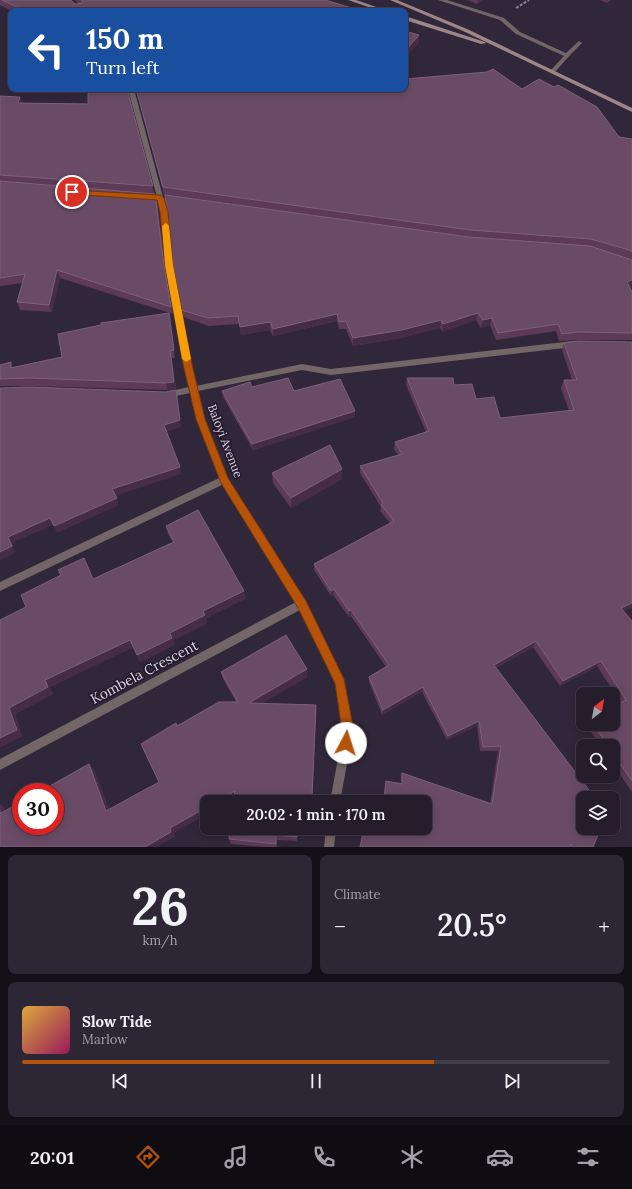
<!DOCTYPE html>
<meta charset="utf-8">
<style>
:root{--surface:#251d2c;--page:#2d2634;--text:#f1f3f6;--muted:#a3a2a9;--line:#423b48;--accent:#b45309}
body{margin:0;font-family:Lora,serif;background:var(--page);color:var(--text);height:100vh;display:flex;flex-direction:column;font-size:15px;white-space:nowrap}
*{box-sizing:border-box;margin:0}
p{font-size:13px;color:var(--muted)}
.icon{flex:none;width:22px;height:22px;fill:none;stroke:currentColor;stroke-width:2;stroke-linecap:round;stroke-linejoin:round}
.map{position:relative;height:847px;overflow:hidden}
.side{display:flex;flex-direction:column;gap:8px;padding:8px;background:#141018;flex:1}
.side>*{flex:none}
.hud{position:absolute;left:8px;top:8px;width:400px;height:84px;border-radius:8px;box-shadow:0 2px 10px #0003,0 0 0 1px var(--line);background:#1a4fa0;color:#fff;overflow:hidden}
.needle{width:26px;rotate:31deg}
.buttons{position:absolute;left:576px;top:687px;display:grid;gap:8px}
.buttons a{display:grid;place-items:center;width:44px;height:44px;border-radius:8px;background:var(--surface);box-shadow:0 2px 10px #0003,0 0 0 1px var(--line);font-size:20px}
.speed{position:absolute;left:12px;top:783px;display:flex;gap:8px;font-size:20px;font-weight:700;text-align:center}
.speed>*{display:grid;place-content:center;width:52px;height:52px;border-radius:50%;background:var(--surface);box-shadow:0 2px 10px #0003,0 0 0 1px var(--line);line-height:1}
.speed .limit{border:6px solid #d22;background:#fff;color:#111}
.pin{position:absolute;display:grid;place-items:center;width:34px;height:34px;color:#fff;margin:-17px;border:2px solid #fff;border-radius:50%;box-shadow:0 1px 4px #0007}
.me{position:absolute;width:44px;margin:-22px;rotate:5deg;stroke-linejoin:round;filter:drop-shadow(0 0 3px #0008)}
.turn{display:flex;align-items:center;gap:14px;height:84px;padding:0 12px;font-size:18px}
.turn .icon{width:52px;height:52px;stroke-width:2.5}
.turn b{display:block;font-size:28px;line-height:34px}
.big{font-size:30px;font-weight:600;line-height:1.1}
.side .card{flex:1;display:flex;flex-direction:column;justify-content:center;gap:6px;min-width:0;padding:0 14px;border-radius:8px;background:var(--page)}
.side .dial{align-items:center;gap:0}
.dial b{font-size:52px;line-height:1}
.song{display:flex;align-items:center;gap:12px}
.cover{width:48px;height:48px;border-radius:6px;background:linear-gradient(135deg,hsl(40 70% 55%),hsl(330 70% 35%))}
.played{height:4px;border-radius:2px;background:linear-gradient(90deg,var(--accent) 70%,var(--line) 70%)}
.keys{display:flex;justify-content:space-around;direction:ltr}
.heat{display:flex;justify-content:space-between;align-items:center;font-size:22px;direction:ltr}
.side .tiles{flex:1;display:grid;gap:8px;grid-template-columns:1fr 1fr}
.card:last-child{grid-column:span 2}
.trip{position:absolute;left:200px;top:795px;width:232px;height:40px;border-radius:8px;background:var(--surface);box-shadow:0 2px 10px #0003,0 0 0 1px var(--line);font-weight:600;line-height:40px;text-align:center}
.dock{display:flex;height:64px;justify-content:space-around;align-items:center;background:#0f0c12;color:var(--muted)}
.dock .icon{width:28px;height:28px}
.dock .selected{color:var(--accent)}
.dock b{font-size:18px;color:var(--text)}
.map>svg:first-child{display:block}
</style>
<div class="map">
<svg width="632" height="847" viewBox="0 0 632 847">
<rect width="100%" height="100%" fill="#31273a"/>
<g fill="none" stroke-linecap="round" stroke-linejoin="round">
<!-- path -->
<path stroke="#8b8393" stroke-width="2" stroke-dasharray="3 1.5" stroke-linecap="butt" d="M516 8 529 0"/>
<!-- service -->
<path fill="#736666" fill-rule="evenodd" d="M579 41 582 43 569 56H565V54Z"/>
<!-- minor -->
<g fill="#736666" fill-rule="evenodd">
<path d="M438 0H447L504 18 520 32 570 55 555 72H551V70L564 56 516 34 500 20Z"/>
<path d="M128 89H134L167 212 172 265 191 364 196 386 302 364 331 369 573 341 577 344 573 347 331 375 302 370 198 391 205 419 228 479 305 601 345 683 353 731 340 802H330L343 731 335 684 300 610 0 770V759L296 602 222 485 0 591V582L219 478 197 419 190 393 166 398 163 397 162 395 163 393 166 392 189 387 183 364 166 265 161 212Z"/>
<path d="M326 828H336L334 847H324Z"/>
</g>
<!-- secondary -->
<g fill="#9c8786" fill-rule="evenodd">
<path d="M348 0H356L388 11H380Z"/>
<path d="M390 0H397L467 29 632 108V112L463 31Z"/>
<path d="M405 16 485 42 486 43 481 44 405 20Z"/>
</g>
</g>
<!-- wall -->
<g fill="#5d3a57" fill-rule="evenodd">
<path d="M0 0H71L75 4H79L75 0H325L362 11H12L0 5Z"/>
<path d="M468 0H483L477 4Z"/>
<path d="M600 0H611L607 3Z"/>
<path d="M104 89H127L154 193 157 201 165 265 173 314 60 278 52 312 20 310 17 302 23 283 0 286V96L20 97 22 103 88 104 104 91Z"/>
<path d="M136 89H522L619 137 632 139V287L630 288 632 292V340H575L559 341 556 331 496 340 490 325 481 328 476 320 442 332 440 328 401 338 353 346 346 329H339L337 321 273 336 270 330 241 335 239 324 209 326 183 317 172 257 226 203 164 195ZM612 253 626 258 629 259Z"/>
<path d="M169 313 175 358H172L176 389 168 390 32 386H0V365L13 367 62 357Z"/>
<path d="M632 342V608L624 611 632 621V792L613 764V746H601L586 725 587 724H613L621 703 597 666 560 686 533 647 496 668 593 847H360L425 828V802H383L385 785 386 781 401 783V777L402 773 490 804 498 751H480L477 726 447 740 422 692 382 715 369 682V677L386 667 351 616 349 617 333 595 331 596 314 570V564L390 523 380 511 381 507 360 473V466L398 455 394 449 395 442 426 432 406 385 407 378 454 385 476 399 500 418 569 411 561 388 564 380H572L562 350 564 343Z"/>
<path d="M252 387 294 391 355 411V417L253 450 223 397 222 391Z"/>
<path d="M272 473 342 479 291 508 273 483Z"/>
<path d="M166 526 246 598 206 618 207 623 173 640 174 645 140 662 133 647 50 687 53 694 15 714 22 736 0 747V620L93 579 173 542 168 534Z"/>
<path d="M221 672 307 677 262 703 316 712 312 802H233L234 798 173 833 175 837 0 847V804L4 807 5 811 94 770 109 810 159 782 177 726 236 702 223 679Z"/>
<path d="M230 828H298L297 841 277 840V847H264L231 844 229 839Z"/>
</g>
<!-- shaded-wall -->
<g fill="#462c45">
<path d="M478 0H483L477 4Z"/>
<path d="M419 35V43L405 58V51Z"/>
<path d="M20 97 23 105 18 103Z"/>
<path d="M155 194 165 265 173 314 163 258Z"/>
<path d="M57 270 60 278 52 312 49 305Z"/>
<path d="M632 280V287L624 289 627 282Z"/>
<path d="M478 313 476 320 442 332 443 324Z"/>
<path d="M337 314V321L273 336V329Z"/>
<path d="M492 318 490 325 481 328 483 320Z"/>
<path d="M441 320 440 328 401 338 353 346V338Z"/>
<path d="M270 322V330L241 335 240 327Z"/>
<path d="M170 351 176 389 168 390 166 383Z"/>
<path d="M176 390 181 427 165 432 164 425Z"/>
<path d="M355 411V417L253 450 252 444Z"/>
<path d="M180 467 181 474 115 496 112 489Z"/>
<path d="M342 469V479L291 508V498Z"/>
<path d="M117 498 119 505 57 533 54 526Z"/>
<path d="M50 518 53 525 12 543 15 553 0 560V552L8 537Z"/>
<path d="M334 589 333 595 331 596V591Z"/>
<path d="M244 591 246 598 206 618 207 623 173 640 174 645 140 662 137 655 203 611Z"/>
<path d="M632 603V608L617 614 621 608Z"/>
<path d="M351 610V616L349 617V611Z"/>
<path d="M130 640 134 647 50 687 53 694 15 714 22 736 0 747V738L9 708 45 680Z"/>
<path d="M536 641 533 647 491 670 494 665Z"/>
<path d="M601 661 597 666 560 686 563 681Z"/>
<path d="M307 669V677L250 710 249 703Z"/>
<path d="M423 687 422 692 382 715 383 710Z"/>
<path d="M479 721 477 726 447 740 448 736Z"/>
<path d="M89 764 94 770 111 816 106 811Z"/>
<path d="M235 791 237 796 227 802H215Z"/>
<path d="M0 804 4 807 8 818 1 813Z"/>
<path d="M207 807V813L173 833 175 837 156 847H145L170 828Z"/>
<path d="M276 835 277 840V847L276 844Z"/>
</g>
<!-- building -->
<g fill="#6a4b66" stroke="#7c6079">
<path d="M2 0H71L75 4 84 3 81 0H325L362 11H25Z"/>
<path d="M405 31 419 35 405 51Z"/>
<path d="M493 69 522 89 539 79 554 87 558 85 597 107 619 137 632 139V252L629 250 591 239 470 230 163 187 136 89H405V79L487 72Z"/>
<path d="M104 89H127L153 186 0 175V96L20 97 18 103 88 104V92L104 90Z"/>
<path d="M0 181 155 194 163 258 171 307 57 270 49 305 17 302 25 274 0 278Z"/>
<path d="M165 195 469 237 590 246 632 260V280L627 282 632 292V333L578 332 562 334 558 324 498 333 492 318 483 320 478 313 443 324 441 320 402 330 353 338 346 321 339 322 337 314 273 329 270 322 240 327 238 316 208 318 181 310 172 257Z"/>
<path d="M169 313 174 350 170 351 174 382 166 383 29 378 0 379V365L11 362V368L62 357 58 334 101 325V323Z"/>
<path d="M578 341 632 342V603L621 608 632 621V781L613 753V746H608L593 724H613V707L626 700 601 661 563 681 536 641 494 665 595 798H583V828H601L593 847H573L571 844 570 847H360L364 828H425V802H384L386 781 402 784V773L492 804 501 746 483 747 479 721 448 736 423 687 383 710 369 677 389 665 351 610 349 611 334 589 331 591 314 564 394 521 381 505 383 503 360 466 402 454 395 442 429 431 407 378H453L454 385 472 384 476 399 494 397 500 418 574 410 564 380H577L564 343Z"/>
<path d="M288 378 294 391 340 379 355 411 252 444 222 391 250 382 252 387Z"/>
<path d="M29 387 166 392 176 390 180 420 164 425 180 467 112 489 117 498 54 526 50 518 8 537 12 546 0 552V388Z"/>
<path d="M330 445 342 469 291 498 272 473Z"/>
<path d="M198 510 244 591 203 611 205 615 170 633 172 638 137 655 130 640 45 680 48 687 9 708 17 730 0 738V620L26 607 21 595 61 575 58 570 84 558 93 579 174 542 166 526Z"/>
<path d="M286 635 307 669 249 703 316 705 312 797 300 796V802H233L235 791 215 802H207V807L170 828 171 832 145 847H0V812L1 813 21 802V826H55V792H39L89 764 106 811 159 782 141 744 176 723 177 726 219 702H238L221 672Z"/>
<path d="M230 828H298L297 837 276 835V844L229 839Z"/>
</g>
<!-- route -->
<path fill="#b45309" stroke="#753606" d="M72 190 160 195 164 198 168 212 173 265 192 364 205 419 228 478 306 601 344 679 354 731 350 747 346 749 341 747 340 743 342 731 335 683 298 608 221 483 196 419 183 364 165 265 160 212 157 200 69 194 68 192Z"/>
<!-- slow -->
<path fill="#f59e0b" d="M166 223 169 226 173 265 191 359 186 362 182 359 165 265 162 226Z"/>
<g text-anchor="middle" stroke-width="4" stroke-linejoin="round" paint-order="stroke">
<!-- street labels -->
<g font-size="12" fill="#d8d2df" stroke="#271d30">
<text transform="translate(225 441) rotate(69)" y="4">Baloyi Avenue</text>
</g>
<!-- near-street labels -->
<g font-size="14" fill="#d8d2df" stroke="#271d30">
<text transform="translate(144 672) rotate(-28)" y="5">Kombela Crescent</text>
</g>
</g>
</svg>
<div class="buttons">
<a><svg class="needle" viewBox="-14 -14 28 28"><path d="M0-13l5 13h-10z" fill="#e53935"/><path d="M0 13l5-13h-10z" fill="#a3a2a9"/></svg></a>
<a><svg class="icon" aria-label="search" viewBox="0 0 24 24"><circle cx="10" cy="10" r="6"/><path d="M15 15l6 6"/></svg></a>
<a><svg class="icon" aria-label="layers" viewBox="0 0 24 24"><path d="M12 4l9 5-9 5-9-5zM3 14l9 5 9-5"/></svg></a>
</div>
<div class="speed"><div class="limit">30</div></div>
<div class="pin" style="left:72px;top:192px;background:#d93025"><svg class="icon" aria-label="arrive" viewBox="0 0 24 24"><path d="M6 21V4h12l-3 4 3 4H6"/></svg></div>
<svg class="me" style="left:346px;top:743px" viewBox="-20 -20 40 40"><circle r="19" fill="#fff"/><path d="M0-13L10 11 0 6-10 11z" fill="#b45309"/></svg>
<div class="trip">20:02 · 1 min · 170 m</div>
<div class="hud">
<div class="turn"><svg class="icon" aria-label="left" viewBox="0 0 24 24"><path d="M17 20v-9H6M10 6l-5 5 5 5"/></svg><div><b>150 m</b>Turn left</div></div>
</div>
</div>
<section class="side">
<div class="tiles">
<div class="card dial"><b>26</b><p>km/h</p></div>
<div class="card"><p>Climate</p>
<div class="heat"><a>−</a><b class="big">20.5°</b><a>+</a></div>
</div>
<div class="card">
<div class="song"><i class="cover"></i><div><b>Slow Tide</b><p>Marlow</p></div></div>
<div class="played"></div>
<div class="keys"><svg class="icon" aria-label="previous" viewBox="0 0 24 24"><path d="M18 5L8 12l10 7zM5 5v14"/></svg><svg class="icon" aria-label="pause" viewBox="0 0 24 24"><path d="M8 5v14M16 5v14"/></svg><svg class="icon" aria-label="next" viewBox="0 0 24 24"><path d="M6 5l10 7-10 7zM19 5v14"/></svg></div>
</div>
</div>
</section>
<nav class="dock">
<b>20:01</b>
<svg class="icon selected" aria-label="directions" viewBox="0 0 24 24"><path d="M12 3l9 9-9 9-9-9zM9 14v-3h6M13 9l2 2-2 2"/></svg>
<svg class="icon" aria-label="music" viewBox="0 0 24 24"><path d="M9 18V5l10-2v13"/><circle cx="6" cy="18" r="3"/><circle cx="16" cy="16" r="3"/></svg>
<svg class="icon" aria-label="phone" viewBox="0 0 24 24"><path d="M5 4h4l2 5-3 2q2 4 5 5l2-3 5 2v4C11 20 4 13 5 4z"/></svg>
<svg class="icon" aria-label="climate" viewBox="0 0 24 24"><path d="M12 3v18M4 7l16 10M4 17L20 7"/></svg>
<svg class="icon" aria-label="car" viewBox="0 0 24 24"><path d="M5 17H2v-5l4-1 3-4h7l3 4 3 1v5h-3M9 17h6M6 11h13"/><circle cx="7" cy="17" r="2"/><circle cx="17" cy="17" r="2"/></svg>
<svg class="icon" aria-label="filters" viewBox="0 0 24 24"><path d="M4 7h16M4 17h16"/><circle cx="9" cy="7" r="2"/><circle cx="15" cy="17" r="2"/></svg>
</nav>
